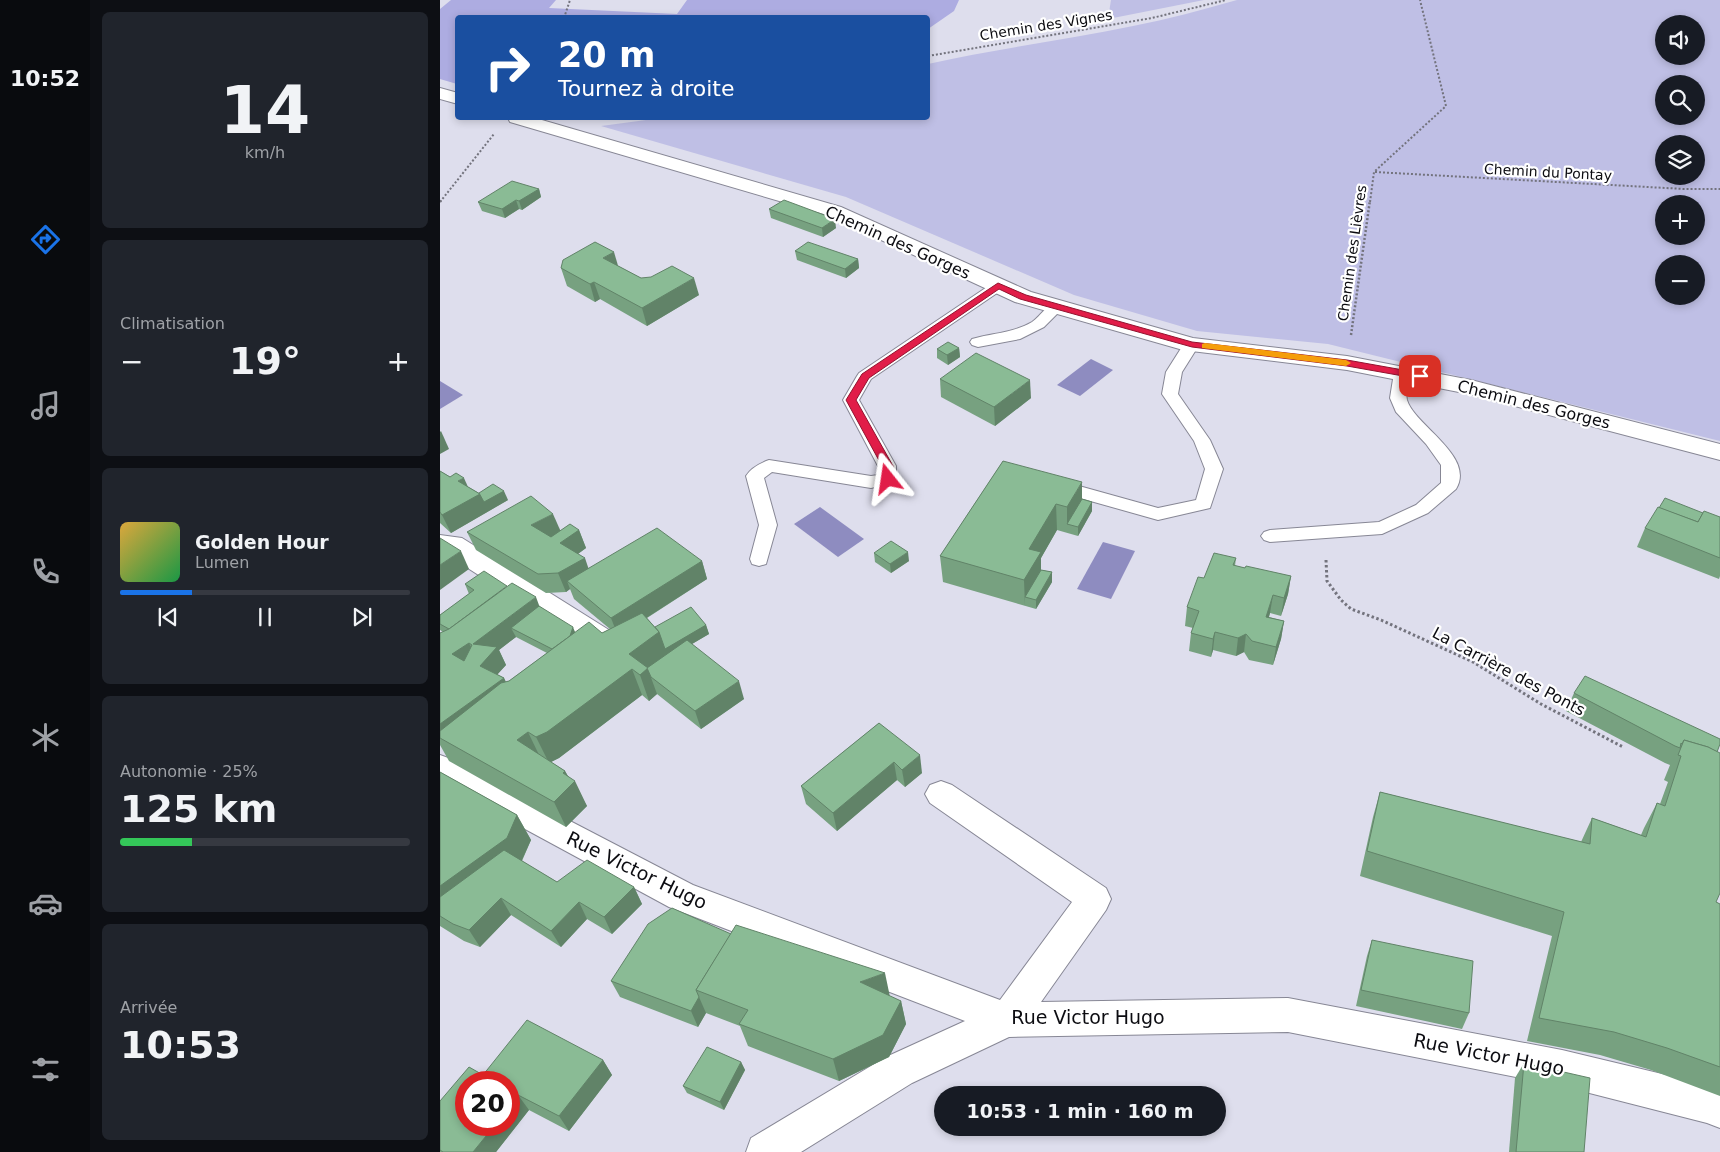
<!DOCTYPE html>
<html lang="fr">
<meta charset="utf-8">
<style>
:root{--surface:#171b24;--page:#20242c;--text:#f1f3f6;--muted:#9ea1a6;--line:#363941;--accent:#1a73e8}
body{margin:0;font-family:"DejaVu Sans",sans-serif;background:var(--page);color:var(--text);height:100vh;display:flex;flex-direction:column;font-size:19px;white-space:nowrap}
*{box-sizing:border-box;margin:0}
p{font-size:16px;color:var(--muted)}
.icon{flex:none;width:28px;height:28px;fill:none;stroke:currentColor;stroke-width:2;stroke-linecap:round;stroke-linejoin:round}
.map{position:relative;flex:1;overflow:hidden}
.drawer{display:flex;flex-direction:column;gap:12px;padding:12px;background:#0d0f14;width:350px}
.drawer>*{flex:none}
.hud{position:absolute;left:15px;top:15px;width:475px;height:105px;border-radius:5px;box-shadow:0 2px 8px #0003;background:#1a4fa0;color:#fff;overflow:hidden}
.fabs{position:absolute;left:1215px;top:15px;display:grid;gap:10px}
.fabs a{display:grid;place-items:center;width:50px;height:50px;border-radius:50%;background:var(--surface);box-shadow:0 2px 8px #0003;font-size:25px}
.speed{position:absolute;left:15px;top:1071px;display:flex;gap:10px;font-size:25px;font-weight:700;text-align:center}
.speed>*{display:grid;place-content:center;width:65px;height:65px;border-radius:50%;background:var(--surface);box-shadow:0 2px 8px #0003;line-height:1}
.speed .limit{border:8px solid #d22;background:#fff;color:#111}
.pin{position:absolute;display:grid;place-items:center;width:42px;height:42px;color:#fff;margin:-21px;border-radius:10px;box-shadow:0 2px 8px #0006}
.me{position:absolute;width:55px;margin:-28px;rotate:345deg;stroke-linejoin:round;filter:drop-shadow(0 0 4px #0008)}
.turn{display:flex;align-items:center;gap:18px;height:105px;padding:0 20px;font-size:22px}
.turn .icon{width:65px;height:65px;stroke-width:2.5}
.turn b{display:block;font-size:35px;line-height:42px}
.big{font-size:38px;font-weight:700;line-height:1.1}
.drawer .tile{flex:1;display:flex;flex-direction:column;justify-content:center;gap:8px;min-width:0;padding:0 18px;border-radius:8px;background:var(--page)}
.drawer .dial{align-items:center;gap:0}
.dial b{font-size:65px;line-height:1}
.song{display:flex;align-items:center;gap:15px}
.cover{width:60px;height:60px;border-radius:8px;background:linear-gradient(135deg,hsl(40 70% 55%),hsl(140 70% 35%))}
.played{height:5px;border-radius:2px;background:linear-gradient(90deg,var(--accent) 25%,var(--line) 25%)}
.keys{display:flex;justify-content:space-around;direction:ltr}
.heat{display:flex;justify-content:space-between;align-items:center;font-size:28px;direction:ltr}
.charge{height:8px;border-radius:4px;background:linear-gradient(90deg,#34c759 25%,var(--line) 0)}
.trip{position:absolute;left:494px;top:1086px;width:292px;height:50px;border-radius:25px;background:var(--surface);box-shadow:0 2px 8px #0003;font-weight:700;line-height:50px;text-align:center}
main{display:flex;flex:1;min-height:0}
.dock{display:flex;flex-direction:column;width:90px;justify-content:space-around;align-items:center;background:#090b0e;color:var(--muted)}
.dock .icon{width:35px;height:35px}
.dock .selected{color:var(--accent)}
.dock b{font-size:22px;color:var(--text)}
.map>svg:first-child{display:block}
</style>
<main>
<nav class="dock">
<b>10:52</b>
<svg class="icon selected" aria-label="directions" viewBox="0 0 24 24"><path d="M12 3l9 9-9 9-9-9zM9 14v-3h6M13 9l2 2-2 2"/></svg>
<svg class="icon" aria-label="music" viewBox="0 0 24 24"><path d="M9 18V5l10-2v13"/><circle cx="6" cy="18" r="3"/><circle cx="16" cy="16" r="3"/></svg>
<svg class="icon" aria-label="phone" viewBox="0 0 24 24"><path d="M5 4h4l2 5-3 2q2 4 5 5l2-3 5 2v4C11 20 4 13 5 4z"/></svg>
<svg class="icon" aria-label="climate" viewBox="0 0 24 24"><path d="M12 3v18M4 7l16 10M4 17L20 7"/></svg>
<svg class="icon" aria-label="car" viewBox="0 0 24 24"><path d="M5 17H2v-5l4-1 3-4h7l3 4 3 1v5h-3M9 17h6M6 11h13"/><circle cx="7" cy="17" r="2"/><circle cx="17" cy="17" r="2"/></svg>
<svg class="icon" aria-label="filters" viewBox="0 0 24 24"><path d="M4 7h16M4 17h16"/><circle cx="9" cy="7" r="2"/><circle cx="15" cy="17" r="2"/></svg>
</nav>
<section class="drawer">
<div class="tile dial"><b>14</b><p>km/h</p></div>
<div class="tile"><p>Climatisation</p>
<div class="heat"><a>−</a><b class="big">19°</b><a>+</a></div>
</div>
<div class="tile">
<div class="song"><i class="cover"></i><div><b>Golden Hour</b><p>Lumen</p></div></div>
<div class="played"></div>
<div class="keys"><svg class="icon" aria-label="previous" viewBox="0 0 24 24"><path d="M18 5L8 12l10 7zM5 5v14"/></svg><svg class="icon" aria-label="pause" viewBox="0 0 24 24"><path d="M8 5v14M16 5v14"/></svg><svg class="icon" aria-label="next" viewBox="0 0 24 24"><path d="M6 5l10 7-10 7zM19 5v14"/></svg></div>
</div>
<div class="tile"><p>Autonomie · 25%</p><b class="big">125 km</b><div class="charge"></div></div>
<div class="tile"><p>Arrivée</p><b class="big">10:53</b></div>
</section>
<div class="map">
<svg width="1280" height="1152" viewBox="0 0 1280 1152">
<rect width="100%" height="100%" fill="#dedeed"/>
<!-- green -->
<g fill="#bfbfe5" fill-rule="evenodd">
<path d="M671 0H764L668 19Z"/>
<path d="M797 0H1280V441L888 344 757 331 634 295 406 197 161 126 221 118H488V64C556 49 625 40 693 26 728 19 762 10 797 0ZM1224 24H1256V56H1224ZM1224 84H1256V116H1224ZM1224 144H1256V176H1224ZM1224 204H1256V236H1224ZM1224 264H1256V296H1224Z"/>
</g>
<!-- forest -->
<path fill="#adace1" d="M11 0H116L109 8 237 14 247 0H519L514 11 488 29V18H18L17 84 0 79V9Z"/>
<!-- water -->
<g fill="#8e8cc0">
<path d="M651 359 673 370 640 396 617 385Z"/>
<path d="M0 381 23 395 0 409Z"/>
<path d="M380 507 424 539 398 557 354 524Z"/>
<path d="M663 542 695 551 671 599 637 589Z"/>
</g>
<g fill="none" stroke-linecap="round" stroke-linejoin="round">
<!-- lane casing -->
<g stroke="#878795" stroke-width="2">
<g id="lane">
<path d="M558 282 563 283 565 286 563 289 431 379 419 400 456 466V479L453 483 431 488 332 472 324 478 337 525 326 564 319 566 312 564 310 559 319 525 306 476C311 468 321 463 329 460L431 476 438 475V466L403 400 417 376 419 373 553 283Z"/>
<path d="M616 302 621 304 624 307 604 327 580 339 538 347 532 345 530 342 532 339C553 333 573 333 592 322 601 316 606 305 616 302Z"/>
<path d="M751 340 757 342 759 345 742 372 738 394 770 440 783 469 770 508 718 520 615 491 612 487 615 483 621 481 718 508 756 500 765 469 754 441 722 394 726 372 745 342Z"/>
<path d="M962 368 968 370 970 373C969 381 965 392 967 400 974 425 1036 456 1016 489L988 513 942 534 830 542 824 540 821 536 824 532 830 530 939 522 976 505 1001 483V465L986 444 956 412 950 398 954 373 956 370Z"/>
</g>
</g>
<!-- street casing -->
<g stroke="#878795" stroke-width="2">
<g id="street">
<path d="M0 88 18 93V104L0 99Z"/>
<path d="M68 118H95L401 207 591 292 753 338 907 356 1031 380 1280 444V460L1029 394 907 370 743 350 575 302 387 215 70 122Z"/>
<path d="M0 535 22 538 169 630 173 638C165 653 153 661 137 656L133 648 138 639 6 554 0 553Z"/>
<path d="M0 755 11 759 253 885 560 1000 632 902 490 803 485 794 490 785 501 781 512 785 666 888 671 899 666 910 601 1002 848 998 1122 1050 1268 1085 1280 1090V1128L1267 1123 1122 1086 848 1032 569 1037 472 1083 361 1152H306L311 1138 446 1057 525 1021 229 907 0 783Z"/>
</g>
</g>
<!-- path-far2 -->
<g stroke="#73737d" stroke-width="2" stroke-dasharray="2 2" stroke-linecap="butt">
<path d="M124 18 130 0"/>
<path d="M488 56 712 18 786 0"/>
<path d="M935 172 1244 189H1280"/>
<path d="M0 202 54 134"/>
<path d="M930 202 934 172 1006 106 980 0"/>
</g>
<!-- path-far1 -->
<g stroke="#73737d" stroke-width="2.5" stroke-dasharray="2 2" stroke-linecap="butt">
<path d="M0 202 1 200"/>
<path d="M911 335 930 200"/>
</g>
<!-- path -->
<path stroke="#73737d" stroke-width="3" stroke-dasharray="2.5 2.5" stroke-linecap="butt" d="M886 560 887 581 901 600 911 609 941 620 1033 662 1101 704 1183 747"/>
<!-- lane -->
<use href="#lane" fill="#fff" fill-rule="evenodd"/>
<!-- street -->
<use href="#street" fill="#fff" fill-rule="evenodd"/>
</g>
<!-- wall -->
<g fill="#77a180" fill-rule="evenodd">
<path d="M99 189 101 197 82 210 79 209 65 218 42 211 38 202Z"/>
<path d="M329 209 396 228 383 237 331 218Z"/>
<path d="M355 251 418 259 419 268 406 278 357 260Z"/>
<path d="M178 266 201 278 259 295 207 326 160 299 155 302 127 286 121 268Z"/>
<path d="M519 348 520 357 508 365 497 358V349Z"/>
<path d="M500 379 591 398 555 426 501 397Z"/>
<path d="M563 461 642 499 652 502V511L638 536 617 530 601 558V570L612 572V582L596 609 503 582 500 556Z"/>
<path d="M0 471 39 493 68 500 11 533 0 523Z"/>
<path d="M1263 513 1280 517V576L1279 579 1197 547 1205 528Z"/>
<path d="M139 530 146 548 138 554 148 568 262 561 267 579 207 618 215 627 266 625 269 634 252 644 304 699 261 729 217 694 209 701 202 695 119 758 111 762 125 771 128 776 147 806 126 827 9 761 0 745V633L3 632 0 630V615L29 594 25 584 99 606 135 632 162 633 170 629 134 599 130 589 126 592 106 593 36 550 27 532ZM76 637 107 653 69 681 66 682 64 678 57 674 66 665 59 650Z"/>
<path d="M434 553 469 561 451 573 435 562Z"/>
<path d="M796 558 795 566 851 576 848 594 841 616 830 613 829 617 844 621 841 639 833 665 809 660 804 652 796 656 773 650 771 657 749 651 751 633 753 628 745 626 747 607 764 578Z"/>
<path d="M1134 693 1277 752 1276 902 1280 904V1096L1211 1070 1160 1055 1087 1041 1112 936 920 876 933 817 940 792 1141 842 1152 818 1201 835 1204 828 1217 803 1220 804 1228 782 1224 780 1230 765 1225 763 1126 711Z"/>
<path d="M439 723 482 773 465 787 457 780 397 831 366 804 361 786Z"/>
<path d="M0 772 77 815 91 840 82 861 117 882 194 887 202 904 172 934 147 919 121 947 71 915 40 947 24 941 0 926Z"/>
<path d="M291 934 461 1001 466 1024 449 1057 399 1081 308 1046 300 1026 266 1013 258 1027 180 997 171 981Z"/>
<path d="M932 940 1029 1013 1022 1029 916 1006 927 956Z"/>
<path d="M163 1060 172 1075 129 1131 89 1110 56 1152H0V1101L43 1075Z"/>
<path d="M301 1062 305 1070 284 1110 247 1093 243 1086Z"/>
<path d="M1084 1063 1144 1152H1069L1075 1078Z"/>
</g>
<!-- shaded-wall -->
<g fill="#618368">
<path d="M99 189 101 197 82 210 79 201Z"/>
<path d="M76 200 79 209 65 218 62 209Z"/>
<path d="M395 219 396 228 383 237 382 228Z"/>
<path d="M174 252 179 269 163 258Z"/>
<path d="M418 259 419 268 406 278 405 269Z"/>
<path d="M254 278 259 295 207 326 202 308Z"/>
<path d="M154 282 160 299 155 302 150 284Z"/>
<path d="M519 348 520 357 508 365 507 355Z"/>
<path d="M590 380 591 398 555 426 554 407Z"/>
<path d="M1 431 9 449 0 454V432Z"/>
<path d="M24 478 32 496 18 481Z"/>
<path d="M642 482V508L627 524V507Z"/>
<path d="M64 491 68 500 11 533 2 515 40 494Z"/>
<path d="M652 502V511L638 536V527Z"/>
<path d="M616 504 617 530 601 558V579L585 597V606L584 580 589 549Z"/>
<path d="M113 514 121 532 99 543 91 525Z"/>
<path d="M139 530 146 548 128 561 120 543Z"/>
<path d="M21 551 29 569 0 590V565Z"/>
<path d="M468 552 469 561 451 573 450 564Z"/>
<path d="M145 558 151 576 127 581 130 589 126 592 118 573Z"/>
<path d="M262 561 267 579 178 636 171 618Z"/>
<path d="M612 572V582L596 609V600Z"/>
<path d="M851 576 848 594 841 616 844 598Z"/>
<path d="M833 595 830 613 823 635 826 617Z"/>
<path d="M96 597 103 616 71 628 76 637 59 650 66 665 49 684 40 666 33 644Z"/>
<path d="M844 621 841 639 833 665 836 647Z"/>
<path d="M266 625 269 634 228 658 209 672 217 694 209 701 200 675 189 654 219 632Z"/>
<path d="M133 627 137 637 120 660Z"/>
<path d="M775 632 773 650 771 657 773 639Z"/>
<path d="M806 634 804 652 796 656 798 638Z"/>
<path d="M29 643 38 661 21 672 12 654Z"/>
<path d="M192 669 202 695 119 758 109 763 96 737Z"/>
<path d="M64 678 72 696 0 731V724Z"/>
<path d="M299 681 304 699 261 729 255 711Z"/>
<path d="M88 732 100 757 77 740Z"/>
<path d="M480 755 482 773 465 787 462 770Z"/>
<path d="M454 762 457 780 397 831 393 813Z"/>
<path d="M125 771 132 784 135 781 147 806 126 827 114 802 123 773Z"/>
<path d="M77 815 91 840 81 862 0 916V886Z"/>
<path d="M194 887 202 904 172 934 164 917Z"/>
<path d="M61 898 71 915 40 947 29 930Z"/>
<path d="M139 902 147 919 121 947 111 931Z"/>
<path d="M445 973 450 997 420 982Z"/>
<path d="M259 997 266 1013 258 1027 251 1011Z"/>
<path d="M461 1001 466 1024 449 1057 399 1081 393 1059Z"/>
<path d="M163 1060 172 1075 129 1131 119 1116Z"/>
<path d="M301 1062 305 1070 284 1110 280 1102Z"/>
<path d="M78 1095 89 1110 56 1152H33L55 1125H69V1107Z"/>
</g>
<!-- building -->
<g fill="#8abb95" stroke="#618368" fill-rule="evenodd">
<path d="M72 181 99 189 79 201 76 200 62 209 38 202Z"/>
<path d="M344 200 395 219 382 228 329 209Z"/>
<path d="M155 242 174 252 163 258 201 278 211 277 232 266 254 278 202 308 154 282 150 284 121 268 123 260Z"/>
<path d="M368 242 418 259 405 269 355 251Z"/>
<path d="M508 342 519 348 507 355 497 349Z"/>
<path d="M536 353 590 380 554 407 500 379Z"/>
<path d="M563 461 642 482 627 507 616 504 589 549 601 552 584 580 500 556Z"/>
<path d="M0 471 10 477 16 473 24 478 18 481 40 494 2 515 0 512Z"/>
<path d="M53 484 64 491 44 502 39 493Z"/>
<path d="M91 496 113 514 91 525 111 537 130 524 139 530 120 543 145 558 118 573 98 574 27 532Z"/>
<path d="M1225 498 1263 513 1258 522 1219 508Z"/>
<path d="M642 499 652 502 638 527 627 524Z"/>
<path d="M1218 507 1258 522 1264 511 1280 517V558L1205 528Z"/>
<path d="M217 528 262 561 171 618 127 581Z"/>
<path d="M0 538 21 551 0 565Z"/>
<path d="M451 541 468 552 450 564 434 553Z"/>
<path d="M774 553 796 558 793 565 805 568 806 566 851 576 844 598 833 595 826 617 844 621 836 647 812 641 806 634 798 638 775 632 773 639 751 633 759 611 747 607 758 577 764 578Z"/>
<path d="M601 570 612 572 596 600 585 597Z"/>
<path d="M44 571 67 586 9 629 0 624V615L34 590 25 584Z"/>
<path d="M72 583 96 597 33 644 57 647 40 666 64 678 0 724V633L9 629ZM29 643 32 645 24 661 12 654Z"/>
<path d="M99 606 133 627 130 636 112 649 71 628Z"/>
<path d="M251 607 266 625 225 649 219 632 215 627Z"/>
<path d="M202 613 219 632 189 654 208 668 200 675 192 669 107 732 96 737 88 732 77 740 125 771 123 773 135 781 114 802 0 738V731L61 683 69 681 149 622 162 633Z"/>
<path d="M247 640 299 681 255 711 211 677 207 668Z"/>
<path d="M1145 676 1280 739V744L1277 752 1268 747 1244 740 1242 744 1241 743 1240 748 1235 746 1134 693Z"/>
<path d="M439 723 480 755 462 770 454 762 393 813 361 786Z"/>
<path d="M1244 740 1268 747 1280 753V893L1276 902 1280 904V1067L1227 1048 1174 1032 1099 1018 1124 912 927 851 940 792 1150 844 1152 818 1206 837 1217 803 1225 806 1241 756 1238 755Z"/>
<path d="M0 772 77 815 67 838 0 886Z"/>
<path d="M64 850 117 882 147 860 194 887 164 917 139 902 111 931 61 898 29 930 13 924 0 916V897Z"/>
<path d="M232 908 291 934 256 990 259 997 251 1011 171 981 208 924Z"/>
<path d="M296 925 445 973 420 982 461 1001 443 1035 393 1059 299 1024 308 1010 256 990Z"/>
<path d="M932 940 1033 961 1029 1013 921 990Z"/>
<path d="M87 1020 163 1060 119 1116 78 1095 69 1107V1082H26V1125H55L33 1152H3L0 1150V1101L29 1067 43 1075Z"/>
<path d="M267 1047 301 1062 280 1102 243 1086Z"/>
<path d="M1084 1063 1150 1078 1144 1152H1076Z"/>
</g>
<!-- route -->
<path fill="#e11d48" stroke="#92132f" d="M558 283 586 295 752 342 907 360 980 373 984 376 980 379 907 366 752 347 580 299 559 289 429 378 416 400 453 466V479L448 482 444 481 442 466 406 400 422 374Z"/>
<!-- slow -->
<path fill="#f59e0b" d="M765 343 906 360 911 363 906 366 762 348V344Z"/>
<g text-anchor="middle" stroke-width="4.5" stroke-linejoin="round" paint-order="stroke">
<!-- far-street labels -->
<g font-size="14" fill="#0c0c11" stroke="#fff">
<text transform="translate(606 25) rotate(-9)" y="5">Chemin des Vignes</text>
<text transform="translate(1108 172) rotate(3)" y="5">Chemin du Pontay</text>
<text transform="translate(912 253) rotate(-82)" y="5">Chemin des Lièvres</text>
</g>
<!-- street labels -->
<g font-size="16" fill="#0c0c11" stroke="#fff">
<text transform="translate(458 242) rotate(24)" y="6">Chemin des Gorges</text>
<text transform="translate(1094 404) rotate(14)" y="6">Chemin des Gorges</text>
<text transform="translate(1069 671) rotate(28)" y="6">La Carrière des Ponts</text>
</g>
<!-- near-street labels -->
<g font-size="19" fill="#0c0c11" stroke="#fff">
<text transform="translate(197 870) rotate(26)" y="7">Rue Victor Hugo</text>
<text x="648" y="1024">Rue Victor Hugo</text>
<text transform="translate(1049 1054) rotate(11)" y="7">Rue Victor Hugo</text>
</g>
</g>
</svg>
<div class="fabs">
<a><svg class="icon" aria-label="sound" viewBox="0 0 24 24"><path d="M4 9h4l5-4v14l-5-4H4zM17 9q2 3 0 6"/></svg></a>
<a><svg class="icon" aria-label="search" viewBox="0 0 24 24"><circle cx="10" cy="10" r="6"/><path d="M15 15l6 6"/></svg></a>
<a><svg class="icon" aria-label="layers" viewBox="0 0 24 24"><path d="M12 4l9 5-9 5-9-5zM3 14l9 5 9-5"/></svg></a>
<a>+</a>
<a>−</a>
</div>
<div class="speed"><div class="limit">20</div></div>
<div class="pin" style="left:980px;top:376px;background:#d93025"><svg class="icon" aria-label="arrive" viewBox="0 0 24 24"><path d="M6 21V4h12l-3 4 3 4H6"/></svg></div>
<svg class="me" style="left:448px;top:479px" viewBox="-20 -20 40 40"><path d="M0-17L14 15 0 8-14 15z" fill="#e11d48" stroke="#fff" stroke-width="4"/></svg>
<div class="trip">10:53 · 1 min · 160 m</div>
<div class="hud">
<div class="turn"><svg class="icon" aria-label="right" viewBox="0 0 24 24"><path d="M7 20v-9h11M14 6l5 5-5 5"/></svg><div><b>20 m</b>Tournez à droite</div></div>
</div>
</div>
</main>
